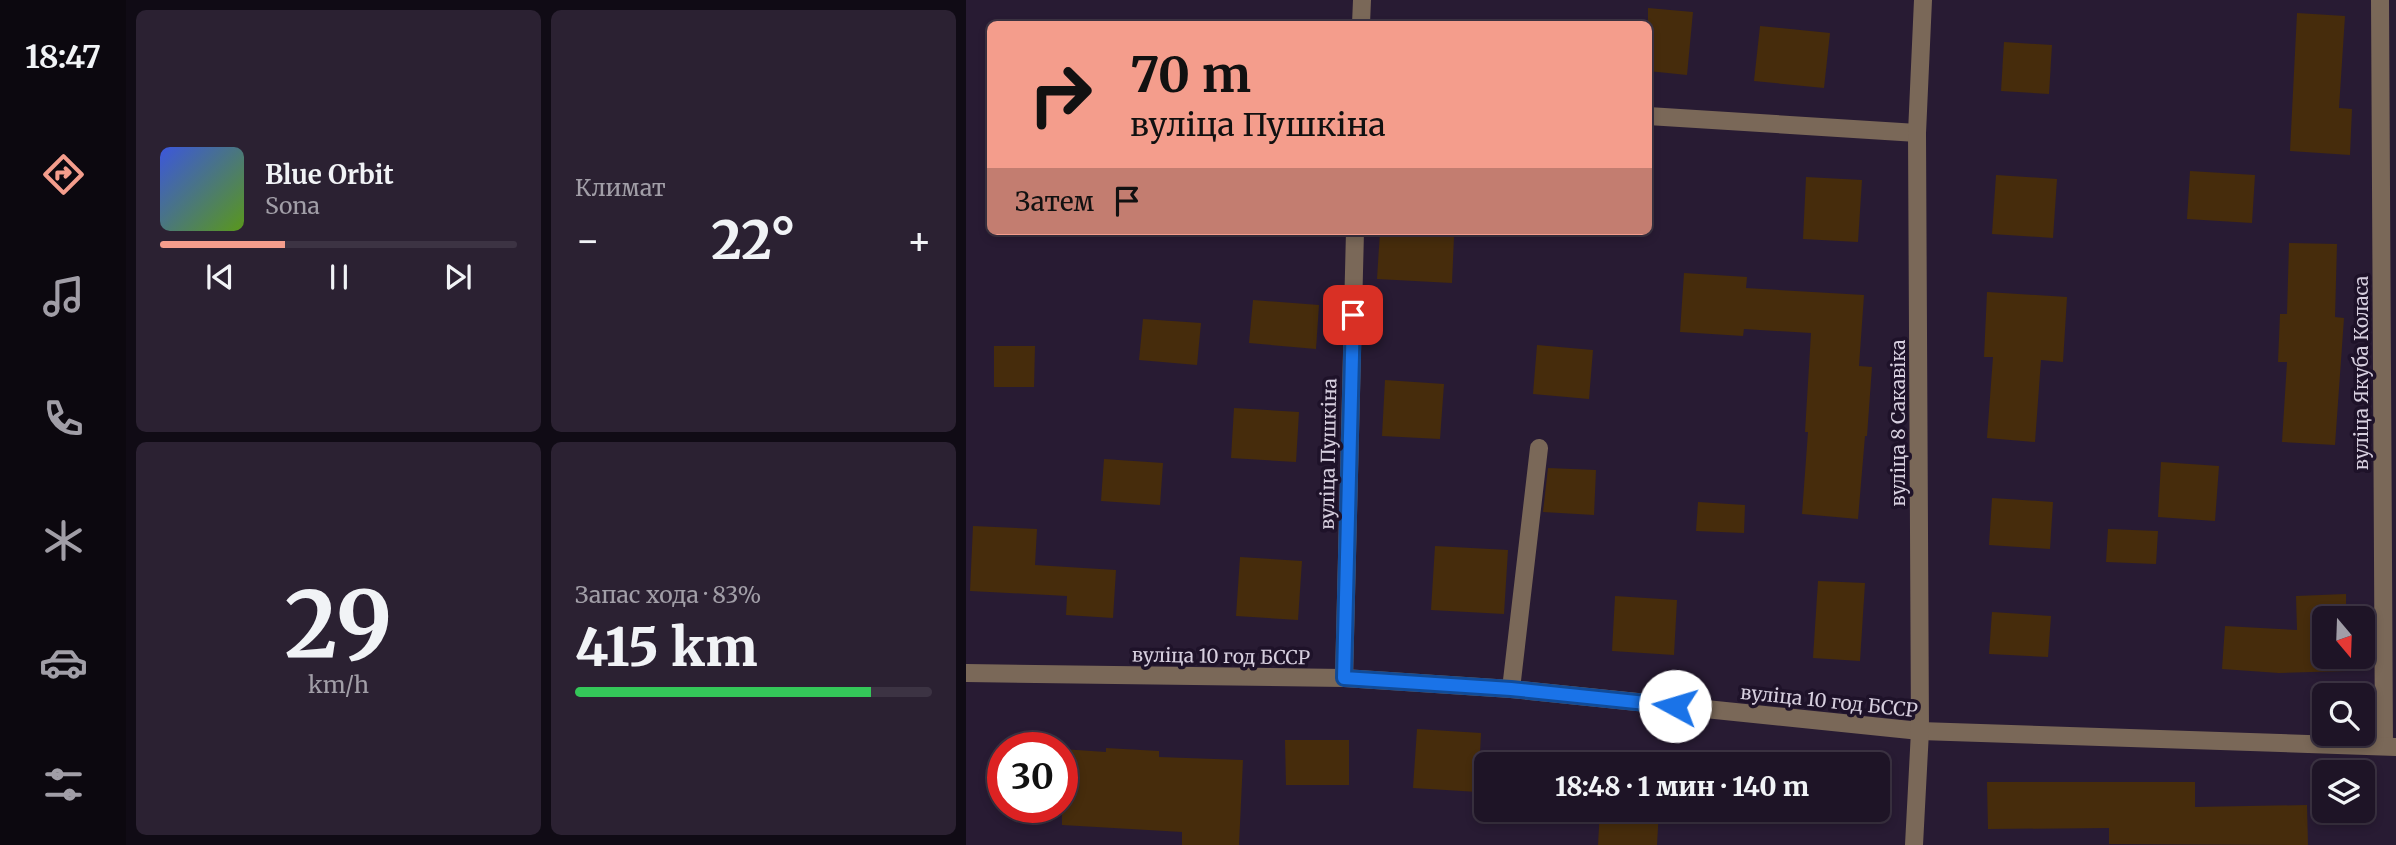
<!DOCTYPE html>
<html lang="ru">
<meta charset="utf-8">
<style>
:root{--surface:#1e1426;--page:#2b2132;--text:#f1f3f6;--muted:#a19ea7;--line:#3c3343;--accent:#f49d8c}
body{margin:0;font-family:Merriweather,serif;background:var(--page);color:var(--text);height:100vh;display:flex;flex-direction:column;font-size:26px;white-space:nowrap}
*{box-sizing:border-box;margin:0}
p{font-size:23px;color:var(--muted)}
.icon{flex:none;width:38px;height:38px;fill:none;stroke:currentColor;stroke-width:2;stroke-linecap:round;stroke-linejoin:round}
.map{position:relative;flex:1;overflow:hidden}
.sheet{display:flex;flex-direction:column;gap:10px;padding:10px;background:#100b15;width:840px}
.sheet>*{flex:none}
.banner{position:absolute;left:21px;top:21px;width:665px;height:214px;border-radius:10px;box-shadow:0 4px 10px #0003,0 0 0 2px var(--line);background:#f49d8c;color:#111;overflow:hidden}
.needle{width:46px;rotate:161deg}
.controls{position:absolute;left:1346px;top:606px;display:grid;gap:14px}
.controls a{display:grid;place-items:center;width:63px;height:63px;border-radius:10px;background:var(--surface);box-shadow:0 4px 10px #0003,0 0 0 2px var(--line);font-size:35px}
.speed{position:absolute;left:21px;top:732px;display:flex;gap:14px;font-size:35px;font-weight:700;text-align:center}
.speed>*{display:grid;place-content:center;width:91px;height:91px;border-radius:50%;background:var(--surface);box-shadow:0 4px 10px #0003,0 0 0 2px var(--line);line-height:1}
.speed .limit{border:10px solid #d22;background:#fff;color:#111}
.pin{position:absolute;display:grid;place-items:center;width:60px;height:60px;color:#fff;margin:-30px;border-radius:14px;box-shadow:0 4px 10px #0006}
.me{position:absolute;width:77px;margin:-38px;rotate:276deg;stroke-linejoin:round;filter:drop-shadow(0 0 5px #0008)}
.turn{display:flex;align-items:center;gap:24px;height:147px;padding:0 28px;font-size:32px}
.turn .icon{width:91px;height:91px;stroke-width:2.5}
.turn b{display:block;font-size:49px;line-height:60px}
.then{display:flex;align-items:center;height:66px;padding:0 28px;background:#0003;gap:14px;font-size:26px}
.big{font-size:52px;font-weight:800;line-height:1.1}
.sheet .widget{flex:1;display:flex;flex-direction:column;justify-content:center;gap:10px;min-width:0;padding:0 24px;border-radius:10px;background:var(--page)}
.sheet .dial{align-items:center;gap:0}
.dial b{font-size:91px;line-height:1}
.song{display:flex;align-items:center;gap:21px}
.cover{width:84px;height:84px;border-radius:10px;background:linear-gradient(135deg,hsl(230 70% 55%),hsl(90 70% 35%))}
.played{height:7px;border-radius:4px;background:linear-gradient(90deg,var(--accent) 35%,var(--line) 35%)}
.keys{display:flex;justify-content:space-around;direction:ltr}
.heat{display:flex;justify-content:space-between;align-items:center;font-size:38px;direction:ltr}
.charge{height:10px;border-radius:5px;background:linear-gradient(90deg,#34c759 83%,var(--line) 0)}
.sheet .tiles{flex:1;display:grid;gap:10px;grid-template-columns:repeat(2,1fr)}
.trip{position:absolute;left:508px;top:752px;width:416px;height:70px;border-radius:10px;background:var(--surface);box-shadow:0 4px 10px #0003,0 0 0 2px var(--line);font-weight:800;line-height:70px;text-align:center}
main{display:flex;flex:1;min-height:0}
.tabs{display:flex;flex-direction:column;width:126px;justify-content:space-around;align-items:center;background:#0c080f;color:var(--muted)}
.tabs .icon{width:49px;height:49px}
.tabs .current{color:var(--accent)}
.tabs b{font-size:32px;color:var(--text)}
.map>svg:first-child{display:block}
</style>
<main>
<nav class="tabs">
<b>18:47</b>
<svg class="icon current" aria-label="directions" viewBox="0 0 24 24"><path d="M12 3l9 9-9 9-9-9zM9 14v-3h6M13 9l2 2-2 2"/></svg>
<svg class="icon" aria-label="music" viewBox="0 0 24 24"><path d="M9 18V5l10-2v13"/><circle cx="6" cy="18" r="3"/><circle cx="16" cy="16" r="3"/></svg>
<svg class="icon" aria-label="phone" viewBox="0 0 24 24"><path d="M5 4h4l2 5-3 2q2 4 5 5l2-3 5 2v4C11 20 4 13 5 4z"/></svg>
<svg class="icon" aria-label="climate" viewBox="0 0 24 24"><path d="M12 3v18M4 7l16 10M4 17L20 7"/></svg>
<svg class="icon" aria-label="car" viewBox="0 0 24 24"><path d="M5 17H2v-5l4-1 3-4h7l3 4 3 1v5h-3M9 17h6M6 11h13"/><circle cx="7" cy="17" r="2"/><circle cx="17" cy="17" r="2"/></svg>
<svg class="icon" aria-label="filters" viewBox="0 0 24 24"><path d="M4 7h16M4 17h16"/><circle cx="9" cy="7" r="2"/><circle cx="15" cy="17" r="2"/></svg>
</nav>
<section class="sheet">
<div class="tiles">
<div class="widget">
<div class="song"><i class="cover"></i><div><b>Blue Orbit</b><p>Sona</p></div></div>
<div class="played"></div>
<div class="keys"><svg class="icon" aria-label="previous" viewBox="0 0 24 24"><path d="M18 5L8 12l10 7zM5 5v14"/></svg><svg class="icon" aria-label="pause" viewBox="0 0 24 24"><path d="M8 5v14M16 5v14"/></svg><svg class="icon" aria-label="next" viewBox="0 0 24 24"><path d="M6 5l10 7-10 7zM19 5v14"/></svg></div>
</div>
<div class="widget"><p>Климат</p>
<div class="heat"><a>−</a><b class="big">22°</b><a>+</a></div>
</div>
<div class="widget dial"><b>29</b><p>km/h</p></div>
<div class="widget"><p>Запас хода · 83%</p><b class="big">415 km</b><div class="charge"></div></div>
</div>
</section>
<div class="map">
<svg width="1430" height="845" viewBox="0 0 1430 845">
<rect width="100%" height="100%" fill="#281b33"/>
<!-- building -->
<g fill="#462c0c">
<path d="M682 8 727 12 721 75 682 71Z"/>
<path d="M1331 13 1379 16 1373 108 1386 109 1384 155 1324 151Z"/>
<path d="M794 26 864 33 858 88 788 81Z"/>
<path d="M1038 42 1086 45 1083 94 1035 91Z"/>
<path d="M1224 171 1289 175 1286 223 1221 219Z"/>
<path d="M1030 175 1091 179 1087 238 1026 234Z"/>
<path d="M840 177 896 180 892 242 837 239Z"/>
<path d="M414 232 488 236 486 283 411 279Z"/>
<path d="M1323 243 1371 244 1369 317 1378 318 1369 445 1316 442 1321 362H1312L1314 314H1321Z"/>
<path d="M718 273 781 277 780 288 898 295 893 366 906 367 901 436H899L892 519 836 514 842 432H839L845 333 778 329 777 336 714 332Z"/>
<path d="M1021 292 1101 297 1097 362 1075 360 1069 442 1021 438 1027 357H1018Z"/>
<path d="M287 300 353 305 350 349 283 343Z"/>
<path d="M177 319 235 323 231 365 173 360Z"/>
<path d="M571 345 627 350 623 399 567 394Z"/>
<path d="M28 346H69L68 387H28Z"/>
<path d="M419 380 478 384 474 439 416 436Z"/>
<path d="M268 408 333 412 330 462 265 458Z"/>
<path d="M138 459 197 463 194 505 135 501Z"/>
<path d="M1195 462 1253 466 1249 521 1192 517Z"/>
<path d="M582 468 630 470 628 515 577 512Z"/>
<path d="M1026 498 1087 502 1084 549 1023 545Z"/>
<path d="M732 502 779 505 778 533 730 531Z"/>
<path d="M7 526 71 529 69 565 150 570 147 618 100 615 101 596 4 591Z"/>
<path d="M1142 529 1192 531 1190 564 1140 562Z"/>
<path d="M469 546 542 550 538 614 465 610Z"/>
<path d="M274 557 336 561 332 620 270 616Z"/>
<path d="M852 581 899 583 894 661 847 658Z"/>
<path d="M1380 594V618H1358V656H1381V671L1313 673 1256 669 1259 626 1331 630 1330 596Z"/>
<path d="M649 596 711 600 708 655 646 651Z"/>
<path d="M1026 612 1085 616 1082 657 1023 654Z"/>
<path d="M451 729 515 733 512 792 447 788Z"/>
<path d="M319 740H383V785H320Z"/>
<path d="M140 748 193 751V757L277 760 273 845H216V832L96 825V749L140 752Z"/>
<path d="M1021 782H1229V807L1341 805 1342 845 1143 844V828L1022 829Z"/>
<path d="M634 810H693L691 845H632Z"/>
</g>
<g fill="none" stroke-linecap="round" stroke-linejoin="round">
<!-- minor -->
<g stroke="#7a6858" stroke-width="18">
<path d="M1414 0 1418 746"/>
<path d="M395 24 396 0"/>
<path d="M682 116 951 133"/>
<path d="M0 673 378 678 545 689 954 731 1430 747"/>
<path d="M378 678 389 231"/>
<path d="M545 689 573 448"/>
<path d="M948 845 954 731 951 133 957 0"/>
</g>
</g>
<g fill="none" stroke-linecap="round" stroke-linejoin="round">
<!-- route casing -->
<g stroke="#114b97" stroke-width="18">
<path id="route" d="M387 315 378 678 545 689 709 706"/>
</g>
<!-- route -->
<use href="#route" stroke="#1a73e8" stroke-width="12"/>
</g>
<g text-anchor="middle" stroke-width="7" stroke-linejoin="round" paint-order="stroke">
<!-- street labels -->
<g font-size="19" fill="#d6cede" stroke="#1e1229">
<text transform="translate(1395 373) rotate(-90)" y="7">вуліца Якуба Коласа</text>
<text transform="translate(932 423) rotate(-90)" y="7">вуліца 8 Сакавіка</text>
<text transform="translate(362 454) rotate(-89)" y="7">вуліца Пушкіна</text>
<text transform="translate(255 656) rotate(1)" y="7">вуліца 10 год БССР</text>
<text transform="translate(863 701) rotate(6)" y="7">вуліца 10 год БССР</text>
</g>
</g>
</svg>
<div class="controls">
<a><svg class="needle" viewBox="-14 -14 28 28"><path d="M0-13l5 13h-10z" fill="#e53935"/><path d="M0 13l5-13h-10z" fill="#a19ea7"/></svg></a>
<a><svg class="icon" aria-label="search" viewBox="0 0 24 24"><circle cx="10" cy="10" r="6"/><path d="M15 15l6 6"/></svg></a>
<a><svg class="icon" aria-label="layers" viewBox="0 0 24 24"><path d="M12 4l9 5-9 5-9-5zM3 14l9 5 9-5"/></svg></a>
</div>
<div class="speed"><div class="limit">30</div></div>
<div class="pin" style="left:387px;top:315px;background:#d93025"><svg class="icon" aria-label="arrive" viewBox="0 0 24 24"><path d="M6 21V4h12l-3 4 3 4H6"/></svg></div>
<svg class="me" style="left:709px;top:706px" viewBox="-20 -20 40 40"><circle r="19" fill="#fff"/><path d="M0-13L10 11 0 6-10 11z" fill="#1a73e8"/></svg>
<div class="trip">18:48 · 1 мин · 140 m</div>
<div class="banner">
<div class="turn"><svg class="icon" aria-label="right" viewBox="0 0 24 24"><path d="M7 20v-9h11M14 6l5 5-5 5"/></svg><div><b>70 m</b>вуліца Пушкіна</div></div>
<div class="then">Затем<svg class="icon" aria-label="arrive" viewBox="0 0 24 24"><path d="M6 21V4h12l-3 4 3 4H6"/></svg></div>
</div>
</div>
</main>
